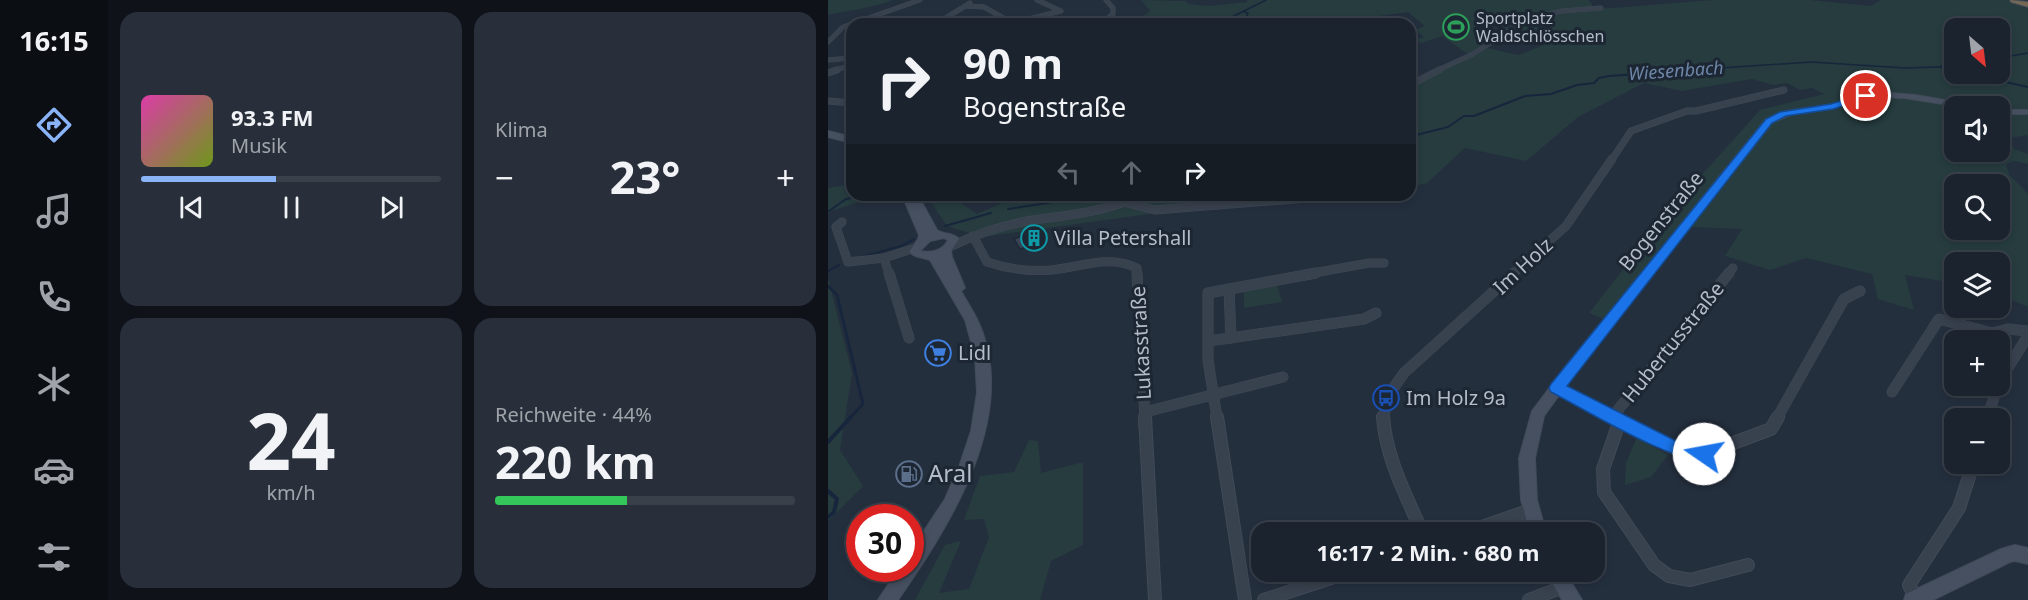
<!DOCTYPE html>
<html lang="de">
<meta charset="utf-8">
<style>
:root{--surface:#1b232e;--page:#282f3a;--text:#f1f3f6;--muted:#a0a4aa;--line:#39404a;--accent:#8ab4f8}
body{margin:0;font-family:"Noto Sans",sans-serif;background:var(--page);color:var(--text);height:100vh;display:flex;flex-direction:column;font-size:22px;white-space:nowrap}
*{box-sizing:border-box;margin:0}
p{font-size:20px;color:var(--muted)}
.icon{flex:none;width:33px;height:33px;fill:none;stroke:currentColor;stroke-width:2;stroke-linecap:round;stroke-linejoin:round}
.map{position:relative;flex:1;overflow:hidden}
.drawer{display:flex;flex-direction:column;gap:12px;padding:12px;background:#0f1319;width:720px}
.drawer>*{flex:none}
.top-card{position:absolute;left:18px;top:18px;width:570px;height:183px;border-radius:18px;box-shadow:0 3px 9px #0003,0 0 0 2px var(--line);background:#1b232e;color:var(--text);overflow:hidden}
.needle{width:39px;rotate:152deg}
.fabs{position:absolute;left:1116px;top:18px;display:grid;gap:12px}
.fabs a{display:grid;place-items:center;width:66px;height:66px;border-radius:12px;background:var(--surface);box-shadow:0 3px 9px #0003,0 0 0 2px var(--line);font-size:30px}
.speed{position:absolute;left:18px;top:504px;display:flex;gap:12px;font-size:30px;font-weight:700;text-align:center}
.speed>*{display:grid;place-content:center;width:78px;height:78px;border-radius:50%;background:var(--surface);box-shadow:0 3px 9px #0003,0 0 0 2px var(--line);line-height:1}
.speed .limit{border:9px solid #d22;background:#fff;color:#111}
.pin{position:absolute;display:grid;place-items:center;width:51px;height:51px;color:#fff;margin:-26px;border:3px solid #fff;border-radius:50%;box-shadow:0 2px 6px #0007}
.me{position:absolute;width:66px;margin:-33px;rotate:282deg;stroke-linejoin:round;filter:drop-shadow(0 0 4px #0008)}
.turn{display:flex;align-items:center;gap:21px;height:126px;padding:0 18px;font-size:27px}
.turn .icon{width:78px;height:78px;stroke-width:2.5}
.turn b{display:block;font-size:42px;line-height:51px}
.lanes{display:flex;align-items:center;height:57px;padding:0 18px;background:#0003;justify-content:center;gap:30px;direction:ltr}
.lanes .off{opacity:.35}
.big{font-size:45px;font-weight:700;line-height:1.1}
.drawer .widget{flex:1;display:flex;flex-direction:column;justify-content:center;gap:9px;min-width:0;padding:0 21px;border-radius:18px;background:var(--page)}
.drawer .dial{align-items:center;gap:0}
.dial b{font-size:78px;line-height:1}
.song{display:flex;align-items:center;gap:18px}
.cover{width:72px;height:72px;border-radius:9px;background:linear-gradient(135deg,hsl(320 70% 55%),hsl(80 70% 35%))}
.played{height:6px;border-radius:3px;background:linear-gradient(90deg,var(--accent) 45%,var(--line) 45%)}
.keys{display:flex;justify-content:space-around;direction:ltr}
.heat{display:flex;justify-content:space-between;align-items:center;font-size:33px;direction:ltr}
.charge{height:9px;border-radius:4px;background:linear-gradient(90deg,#34c759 44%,var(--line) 0)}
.drawer .tiles{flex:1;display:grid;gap:12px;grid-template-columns:repeat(2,1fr)}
.trip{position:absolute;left:423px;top:522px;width:354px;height:60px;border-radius:18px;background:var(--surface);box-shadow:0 3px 9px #0003,0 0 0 2px var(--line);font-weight:700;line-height:60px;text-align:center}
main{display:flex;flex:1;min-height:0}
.menu{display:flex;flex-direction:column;width:108px;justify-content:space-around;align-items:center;background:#0b0e12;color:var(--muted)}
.menu .icon{width:42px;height:42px}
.menu .current{color:var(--accent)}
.menu b{font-size:27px;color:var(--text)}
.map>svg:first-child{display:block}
</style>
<main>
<nav class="menu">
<b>16:15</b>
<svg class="icon current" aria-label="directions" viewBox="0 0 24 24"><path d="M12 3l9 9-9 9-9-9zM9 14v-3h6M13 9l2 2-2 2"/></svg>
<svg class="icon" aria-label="music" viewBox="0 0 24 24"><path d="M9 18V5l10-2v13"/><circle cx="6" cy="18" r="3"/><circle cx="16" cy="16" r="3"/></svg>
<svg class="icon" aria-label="phone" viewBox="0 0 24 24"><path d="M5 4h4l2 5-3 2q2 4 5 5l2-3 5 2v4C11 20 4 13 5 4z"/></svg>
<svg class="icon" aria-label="climate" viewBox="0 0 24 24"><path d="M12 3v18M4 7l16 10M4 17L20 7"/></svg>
<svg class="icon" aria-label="car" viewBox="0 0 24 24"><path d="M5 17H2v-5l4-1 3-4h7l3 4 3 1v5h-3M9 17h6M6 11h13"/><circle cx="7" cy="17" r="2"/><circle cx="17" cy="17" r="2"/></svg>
<svg class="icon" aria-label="filters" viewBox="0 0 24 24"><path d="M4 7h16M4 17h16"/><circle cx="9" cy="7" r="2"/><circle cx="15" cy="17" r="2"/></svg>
</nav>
<section class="drawer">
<div class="tiles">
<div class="widget">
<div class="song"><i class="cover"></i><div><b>93.3 FM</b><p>Musik</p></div></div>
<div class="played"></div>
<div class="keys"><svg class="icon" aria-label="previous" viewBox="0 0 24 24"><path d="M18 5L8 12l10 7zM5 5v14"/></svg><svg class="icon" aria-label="pause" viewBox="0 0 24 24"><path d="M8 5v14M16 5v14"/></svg><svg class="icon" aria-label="next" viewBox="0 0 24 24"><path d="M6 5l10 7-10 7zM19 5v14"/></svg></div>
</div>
<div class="widget"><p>Klima</p>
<div class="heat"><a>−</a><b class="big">23°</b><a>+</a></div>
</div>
<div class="widget dial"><b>24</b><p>km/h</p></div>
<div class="widget"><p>Reichweite · 44%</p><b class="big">220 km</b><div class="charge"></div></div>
</div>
</section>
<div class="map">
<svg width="1200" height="600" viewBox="0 0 1200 600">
<rect width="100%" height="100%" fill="#242f3e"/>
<!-- green -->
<g fill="#263c3f" fill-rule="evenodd">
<path d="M0 0H65C45 8 21 10 0 15Z"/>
<path d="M313 0 358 1 360 4 381 6 419 2V0H760L764 4 763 7 705 16 694 20 679 30 669 25 648 27 666 39 640 54 614 36 593 43 587 40 596 37 587 30 597 26 580 12 537 18 524 24H304L322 11Z"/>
<path d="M885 0H981L1043 6 1053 0H1200L1182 1 1200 9V135L1181 138 1186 149 1200 154V164L1187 161 1178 164 1181 174 1200 194V307L1172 295V262H1126V283L1077 275 1086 310 1050 299 1044 274 978 258 942 270 897 256 914 229 864 227 786 323 761 313 836 217 932 110 996 94 984 88 972 90 959 83 945 85 924 79 854 91 816 83 750 117 698 161 637 148 599 183 582 187V90L590 82 659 48 691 55 725 41 680 34 703 19 734 12ZM1126 28H1172V74H1126ZM1126 106H1172V152H1126ZM1126 184H1172V230H1126Z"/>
<path d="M24 184V195H53L0 212V188Z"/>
<path d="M98 195H121L149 214 192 195H484L365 208 154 237 119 226Z"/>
<path d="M0 278 24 373 12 450 35 486 0 521Z"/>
<path d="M449 284 454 302 416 308V290Z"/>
<path d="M809 437 840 455 823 477 797 485 798 463Z"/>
<path d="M201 440 210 441 213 473 255 462V545L223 561 212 600H87L117 545 133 541 111 593 141 589 161 537 156 519 136 520 152 476 186 472Z"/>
</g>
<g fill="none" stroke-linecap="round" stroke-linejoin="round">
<!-- stream-far3 -->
<g stroke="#17263c" stroke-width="1.5">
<path d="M397 24 398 20 438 0"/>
<path d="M406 24 418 18 420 13 416 12"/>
<path d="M1172 58 1200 53"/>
<path d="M1113 66 1126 64"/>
<path d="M848 71 983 62 1077 68 1111 67 1126 70"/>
</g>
<!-- stream-far2 -->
<g stroke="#17263c" stroke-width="2">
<path d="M1141 74 1200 87"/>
<path d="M582 142 588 135 620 127 636 116H646L697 96 723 94 749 85 766 83 771 78 781 76 870 70"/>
<path d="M337 195 356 203 402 200"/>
<path d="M420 199 460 195"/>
<path d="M180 209 272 195"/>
<path d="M1 211 18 199 40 195"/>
<path d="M117 226 163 213"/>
<path d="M33 257 73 246 86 239"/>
<path d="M0 271 11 265"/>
</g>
<!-- stream-far1 -->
<path stroke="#17263c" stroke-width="3" d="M0 286 9 295 35 404 22 418"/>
<!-- stream -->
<g stroke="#17263c" stroke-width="4">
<path d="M0 442 23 417"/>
<path d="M0 491 9 499 6 512 0 517"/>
</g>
</g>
<!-- building -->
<path fill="#364354" stroke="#1f2835" stroke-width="1.5" d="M208 231 214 242 192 249 186 239Z"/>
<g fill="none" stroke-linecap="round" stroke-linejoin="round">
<!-- minor-far4 casing -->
<g stroke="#414a57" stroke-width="5">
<g id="minor-far4">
<path d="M138 6 156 7 186 24"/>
<path d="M184 23 233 11 209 0"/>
<path d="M108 24 142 3"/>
<path d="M272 24 285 14V8L278 0"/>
<path d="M0 42 15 27 92 0"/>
<path d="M0 60 24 58"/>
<path d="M5 71 24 65"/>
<path d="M608 71 645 54 700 19 734 11 773 8"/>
</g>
</g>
<!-- minor-far3 casing -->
<g stroke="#414a57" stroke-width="7">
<g id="minor-far3">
<path d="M0 73 9 70"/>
<path d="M582 85 611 70"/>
<path d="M0 101 24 103"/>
<path d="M783 161 803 131 859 111H868L956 90"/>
</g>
</g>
<!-- minor-far2 casing -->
<g stroke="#414a57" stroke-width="9">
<g id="minor-far2">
<path d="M292 201 327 210 518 195"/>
<path d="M14 222 8 227 20 262 56 258 87 248"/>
<path d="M145 236 159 262C180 269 201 272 223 270 253 267 281 254 309 268V274"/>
<path d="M124 246C148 234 173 226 199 221 238 215 277 213 312 195"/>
<path d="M56 258 61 274"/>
<path d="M480 274 541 263H556"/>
<path d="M685 274 738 226 784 159"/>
<path d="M900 274 905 268"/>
</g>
</g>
<!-- minor-far1 casing -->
<g stroke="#414a57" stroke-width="11">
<g id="minor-far1">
<path d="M61 273 81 338"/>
<path d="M309 273 317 418"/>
<path d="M401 289 403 338"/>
<path d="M381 341 536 319 548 313"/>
<path d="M1172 380 1200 336"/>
<path d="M728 388 788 418"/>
<path d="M1064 392 1111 319 1164 333 1180 329 1200 331"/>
<path d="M317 412 455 377"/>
<path d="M785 416 901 273"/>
<path d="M389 418 380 360V293L488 273"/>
<path d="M556 418 559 397 576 373 686 273"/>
<path d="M949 418 1016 299 1032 291"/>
<path d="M1159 418 1170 386"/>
</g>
</g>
<!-- minor casing -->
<g stroke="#414a57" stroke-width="14">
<g id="minor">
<path d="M317 417 327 600"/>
<path d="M389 417 417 600"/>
<path d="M555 417C558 458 578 495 594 532"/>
<path d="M785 417 846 448 876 454 943 429 950 417"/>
<path d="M792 420 775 469 776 492 826 565 841 576 862 580 920 565"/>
<path d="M639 532 703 510"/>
<path d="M1088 599 1081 585 1131 508 1145 464"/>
<path d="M436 600 521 572"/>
<path d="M701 600 735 587"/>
</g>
</g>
<!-- secondary casing -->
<g stroke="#414a57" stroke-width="2">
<g id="secondary">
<path d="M1050 92 1088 95 1139 104 1143 106H1128L1076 98 1050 97 1034 99 1003 109 962 115 944 123 748 372 716 416 707 458 709 500 718 532H702L693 500 691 458 704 411 738 366 938 119C957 108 978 109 999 105 1016 103 1032 94 1050 92Z"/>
<rect x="1172" y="110" width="28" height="4"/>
<path d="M0 131 24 137V143L0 137Z"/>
<path d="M74 195 91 197 109 230C116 235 125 232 131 239L123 251 124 257 137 288 133 291C138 300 144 309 149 319 194 413 122 525 70 600H50L71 568H82V552L117 499 131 467 143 431 149 393 147 356 137 320 102 260 87 256 81 252 90 239 91 235ZM116 238 120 240C115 251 103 253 92 251L102 241Z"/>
<path d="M1187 545 1200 548V564L1187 561 1182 562 1105 600H1076L1078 594 1173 549Z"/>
<path d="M718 572H737L754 600H734Z"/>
</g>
</g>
<!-- motorway casing -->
<g stroke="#434c59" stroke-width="2">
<path id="motorway" d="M1182 0 1200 2V7L1183 2Z"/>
</g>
<!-- minor-far4 -->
<use href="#minor-far4" stroke="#38414e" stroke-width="4.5"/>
<!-- minor-far3 -->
<use href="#minor-far3" stroke="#38414e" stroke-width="6"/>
<!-- minor-far2 -->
<use href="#minor-far2" stroke="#38414e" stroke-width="8"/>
<!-- minor-far1 -->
<use href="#minor-far1" stroke="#38414e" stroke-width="10"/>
<!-- minor -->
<use href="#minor" stroke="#38414e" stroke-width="12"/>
<!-- secondary -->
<use href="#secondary" fill="#465061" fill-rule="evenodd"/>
<!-- motorway -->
<use href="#motorway" fill="#746855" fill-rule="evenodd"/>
</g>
<!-- route -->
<path fill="#1a73e8" stroke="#114b97" stroke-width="1.5" d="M1038 93 1042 96 1041 98 1005 109 958 116 944 123 739 386 850 442 882 449 884 454 882 459C853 469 753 407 723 392L721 388 723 384 938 119 952 112 1003 104Z"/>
<!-- icons -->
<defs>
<g id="stadium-ring" transform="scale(1.35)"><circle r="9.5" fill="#1d2633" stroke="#2e9e5b" stroke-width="1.5"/><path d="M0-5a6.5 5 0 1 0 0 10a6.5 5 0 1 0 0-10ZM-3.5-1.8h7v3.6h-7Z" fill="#2e9e5b"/></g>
<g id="building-ring" transform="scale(1.35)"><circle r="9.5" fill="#1d2633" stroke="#0f9aa8" stroke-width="1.5"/><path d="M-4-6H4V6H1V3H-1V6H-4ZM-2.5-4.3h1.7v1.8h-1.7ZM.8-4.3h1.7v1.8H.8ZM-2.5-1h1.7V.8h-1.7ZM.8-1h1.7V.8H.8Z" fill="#0f9aa8"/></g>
<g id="supermarket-ring" transform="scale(1.35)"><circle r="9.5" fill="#1d2633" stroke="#3f7fe0" stroke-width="1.5"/><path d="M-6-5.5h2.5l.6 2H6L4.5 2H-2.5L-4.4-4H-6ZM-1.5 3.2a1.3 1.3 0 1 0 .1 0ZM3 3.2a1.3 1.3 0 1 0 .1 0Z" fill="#3f7fe0"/></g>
<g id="bus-ring" transform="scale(1.35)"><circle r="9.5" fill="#1d2633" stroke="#1a4fb4" stroke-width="1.5"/><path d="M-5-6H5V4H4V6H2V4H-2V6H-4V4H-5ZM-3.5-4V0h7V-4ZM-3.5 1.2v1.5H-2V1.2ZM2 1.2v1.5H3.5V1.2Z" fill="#1a4fb4"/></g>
<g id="fuel-ring" transform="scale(1.35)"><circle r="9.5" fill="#1d2633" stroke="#5c6f8a" stroke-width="1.5"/><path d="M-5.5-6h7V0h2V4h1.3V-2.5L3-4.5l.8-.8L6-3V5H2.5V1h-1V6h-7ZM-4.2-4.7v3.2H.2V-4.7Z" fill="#5c6f8a"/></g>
</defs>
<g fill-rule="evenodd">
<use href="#stadium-ring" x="628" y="27"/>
<use href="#building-ring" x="206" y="238"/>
<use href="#supermarket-ring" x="110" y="353"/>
<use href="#bus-ring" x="558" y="398"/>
<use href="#fuel-ring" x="81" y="474"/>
</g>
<g text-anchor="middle" stroke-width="6" stroke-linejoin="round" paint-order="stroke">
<!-- far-poi labels -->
<g font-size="16" fill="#b4bcc9" stroke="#1d2633" text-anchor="start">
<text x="648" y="24">Sportplatz<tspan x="648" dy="18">Waldschlösschen</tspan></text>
</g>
<!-- far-water labels -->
<g font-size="18" font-style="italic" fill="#6d86a8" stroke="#1d2633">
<text transform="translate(848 71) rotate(-4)" y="6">Wiesenbach</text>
</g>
<!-- street labels -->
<g font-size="20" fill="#b4bcc9" stroke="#1d2633">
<text transform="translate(833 221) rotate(-51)" y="7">Bogenstraße</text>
<text transform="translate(695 266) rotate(-43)" y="7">Im Holz</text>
<text transform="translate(845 342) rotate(-51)" y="7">Hubertusstraße</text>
<text transform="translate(313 343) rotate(-93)" y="7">Lukasstraße</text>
</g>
<!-- poi labels -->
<g font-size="20" fill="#b4bcc9" stroke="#1d2633" text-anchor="start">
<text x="226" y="245">Villa Petershall</text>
<text x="130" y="360">Lidl</text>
<text x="578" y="405">Im Holz 9a</text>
</g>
<!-- near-poi labels -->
<g font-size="24" fill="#b4bcc9" stroke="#1d2633" text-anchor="start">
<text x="100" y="482">Aral</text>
</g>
</g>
</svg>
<div class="fabs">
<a><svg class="needle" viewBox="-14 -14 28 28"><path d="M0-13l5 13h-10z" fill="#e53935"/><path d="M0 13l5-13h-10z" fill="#a0a4aa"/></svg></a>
<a><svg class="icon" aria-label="sound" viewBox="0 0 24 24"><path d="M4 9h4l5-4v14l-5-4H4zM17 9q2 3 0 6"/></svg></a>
<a><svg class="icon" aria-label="search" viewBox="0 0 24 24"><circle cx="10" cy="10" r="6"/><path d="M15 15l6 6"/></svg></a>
<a><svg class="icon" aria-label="layers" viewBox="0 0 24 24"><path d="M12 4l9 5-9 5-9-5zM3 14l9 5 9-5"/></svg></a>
<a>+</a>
<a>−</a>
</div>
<div class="speed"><div class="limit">30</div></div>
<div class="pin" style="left:1038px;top:96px;background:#d93025"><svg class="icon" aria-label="arrive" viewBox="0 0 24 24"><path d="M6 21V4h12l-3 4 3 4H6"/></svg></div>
<svg class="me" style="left:876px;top:454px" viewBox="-20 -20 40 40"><circle r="19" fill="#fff"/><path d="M0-13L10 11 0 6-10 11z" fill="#1a73e8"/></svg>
<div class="trip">16:17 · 2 Min. · 680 m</div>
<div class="top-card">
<div class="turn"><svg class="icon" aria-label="right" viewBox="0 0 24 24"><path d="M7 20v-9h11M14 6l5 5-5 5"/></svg><div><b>90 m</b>Bogenstraße</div></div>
<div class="lanes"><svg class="icon off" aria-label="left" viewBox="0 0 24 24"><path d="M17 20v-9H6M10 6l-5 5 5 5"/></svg><svg class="icon off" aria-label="ahead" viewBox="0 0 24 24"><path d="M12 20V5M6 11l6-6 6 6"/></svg><svg class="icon" aria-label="right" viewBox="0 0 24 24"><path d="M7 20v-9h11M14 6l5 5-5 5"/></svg></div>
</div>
</div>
</main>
